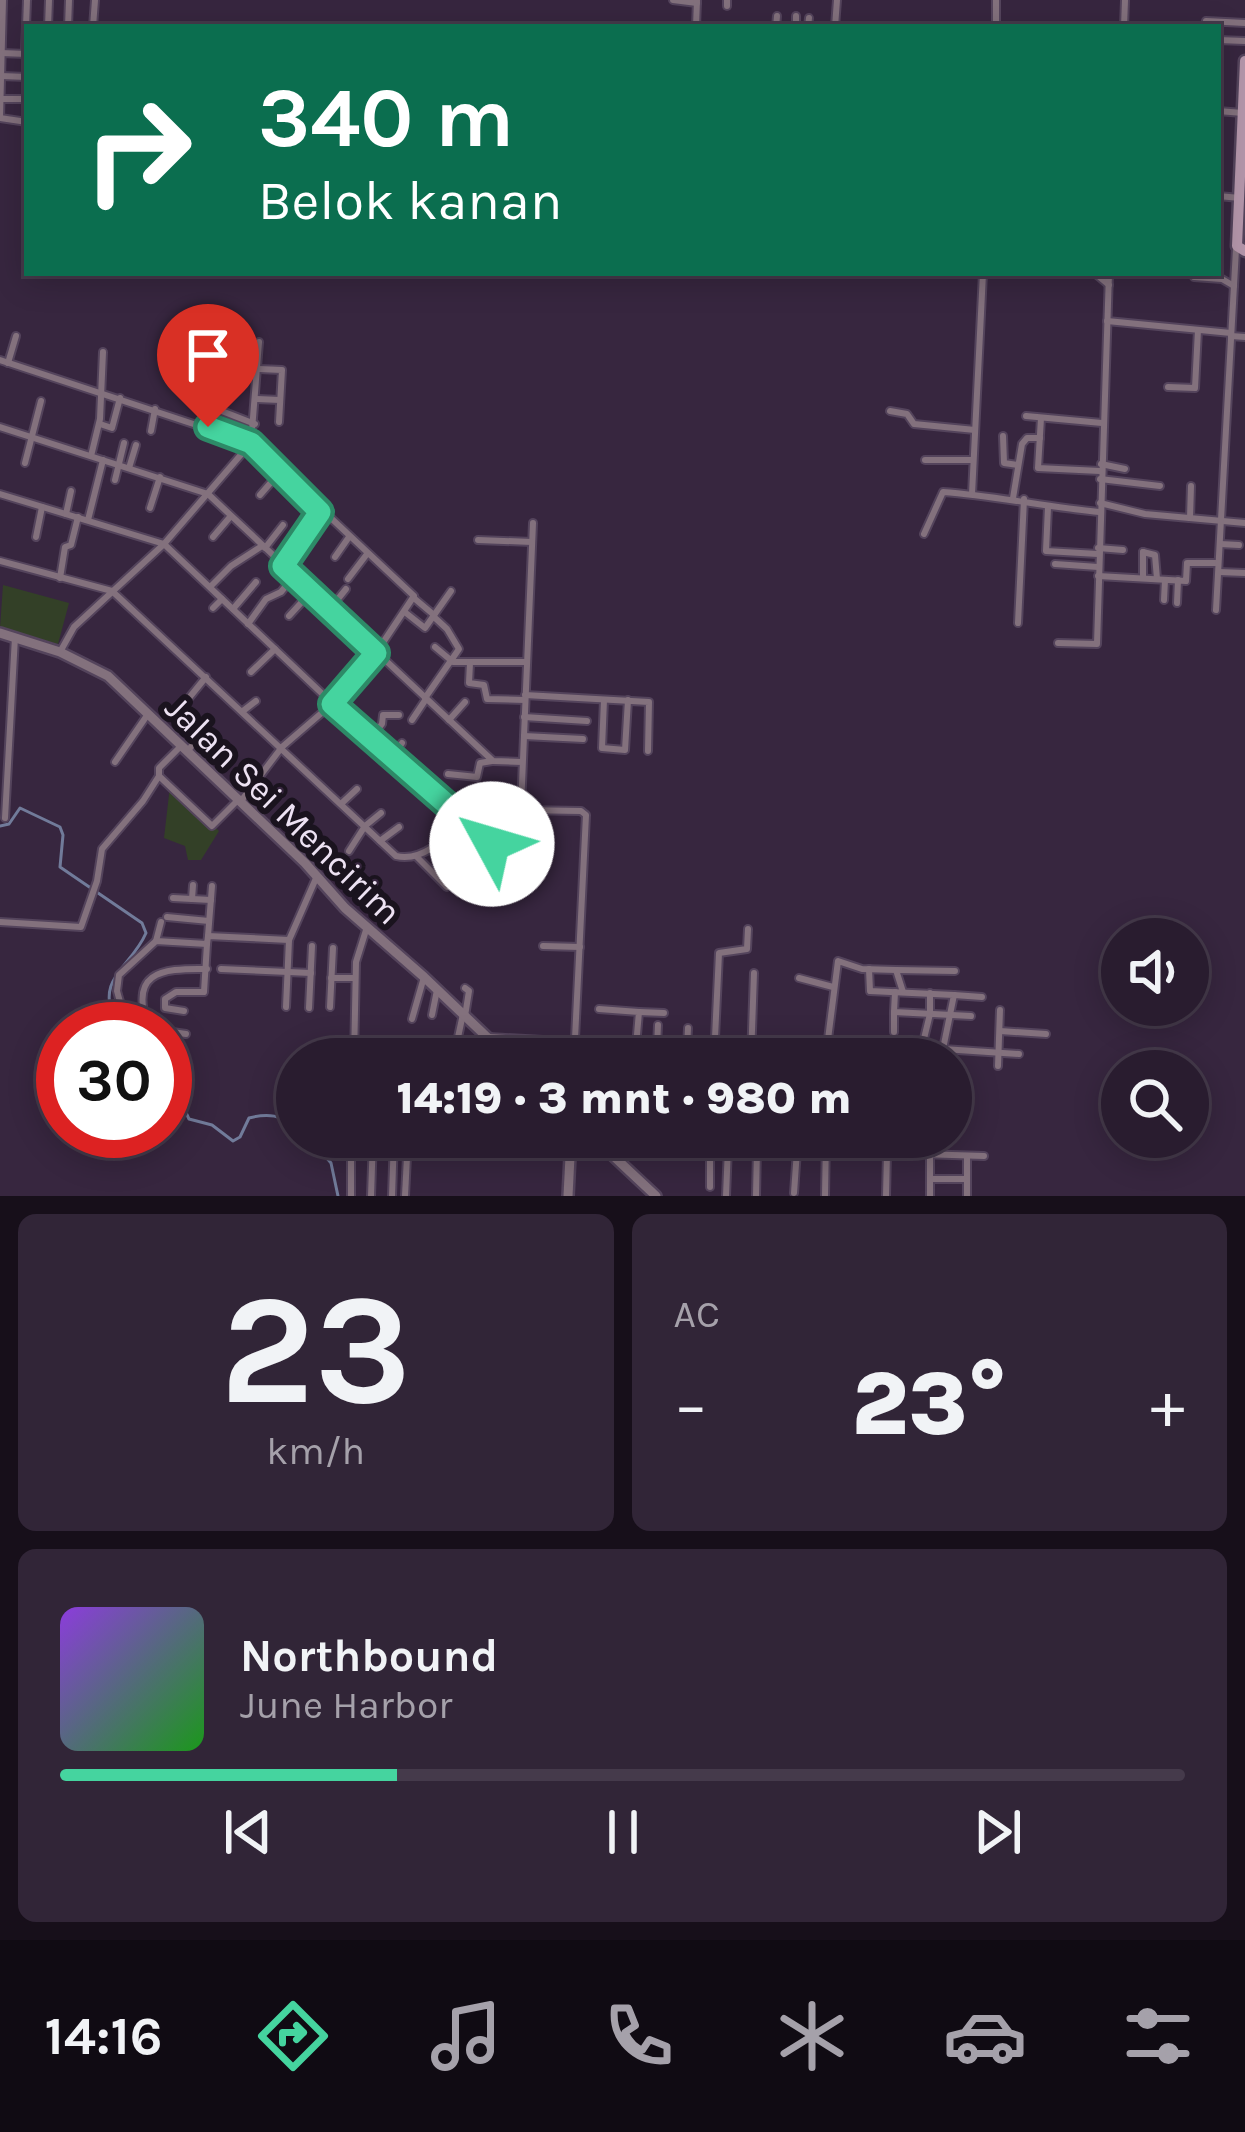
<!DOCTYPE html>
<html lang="id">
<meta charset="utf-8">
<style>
:root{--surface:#291c2f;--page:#312537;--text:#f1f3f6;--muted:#a5a1aa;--line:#453a4b;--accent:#45d49f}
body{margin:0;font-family:Karla,sans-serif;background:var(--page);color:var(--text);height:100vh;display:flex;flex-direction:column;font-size:45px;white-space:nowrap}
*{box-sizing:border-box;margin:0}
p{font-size:39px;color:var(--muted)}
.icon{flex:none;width:66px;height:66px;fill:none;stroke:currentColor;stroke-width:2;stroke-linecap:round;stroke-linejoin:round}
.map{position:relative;height:1196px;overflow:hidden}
.details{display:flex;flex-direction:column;gap:18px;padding:18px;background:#170f1a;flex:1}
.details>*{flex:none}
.hud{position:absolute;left:24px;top:24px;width:1197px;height:252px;border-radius:0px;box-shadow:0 6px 30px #0003,0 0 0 3px var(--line);background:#0b6e4f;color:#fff;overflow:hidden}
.controls{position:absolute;left:1101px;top:918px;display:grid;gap:24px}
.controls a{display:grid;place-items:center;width:108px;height:108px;border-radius:50%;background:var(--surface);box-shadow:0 6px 30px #0003,0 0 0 3px var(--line);font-size:60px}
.speed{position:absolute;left:36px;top:1002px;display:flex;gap:24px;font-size:60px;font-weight:700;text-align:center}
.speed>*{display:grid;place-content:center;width:156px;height:156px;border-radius:50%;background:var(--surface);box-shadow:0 6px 30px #0003,0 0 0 3px var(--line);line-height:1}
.speed .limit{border:18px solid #d22;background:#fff;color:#111}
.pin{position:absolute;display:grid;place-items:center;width:102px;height:102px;color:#fff;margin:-123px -51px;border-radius:50% 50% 50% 0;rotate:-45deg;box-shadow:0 0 12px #0007}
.pin .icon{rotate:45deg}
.me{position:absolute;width:132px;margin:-66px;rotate:309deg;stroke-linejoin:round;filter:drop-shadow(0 0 9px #0008)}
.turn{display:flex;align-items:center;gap:42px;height:252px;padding:0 36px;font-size:54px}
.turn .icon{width:156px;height:156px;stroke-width:2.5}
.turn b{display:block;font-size:84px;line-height:102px}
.big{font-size:90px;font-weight:800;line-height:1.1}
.details .widget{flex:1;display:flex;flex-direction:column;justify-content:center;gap:18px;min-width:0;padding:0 42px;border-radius:18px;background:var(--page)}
.details .dial{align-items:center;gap:0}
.dial b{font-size:156px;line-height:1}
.song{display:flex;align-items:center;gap:36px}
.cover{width:144px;height:144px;border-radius:18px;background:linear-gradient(135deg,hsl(270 70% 55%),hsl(120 70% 35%))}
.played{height:12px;border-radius:6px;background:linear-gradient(90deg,var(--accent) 30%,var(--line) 30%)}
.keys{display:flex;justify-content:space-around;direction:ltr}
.heat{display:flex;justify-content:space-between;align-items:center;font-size:66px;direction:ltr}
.details .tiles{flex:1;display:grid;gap:18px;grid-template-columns:1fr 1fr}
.widget:last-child{grid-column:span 2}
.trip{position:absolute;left:276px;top:1038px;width:696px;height:120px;border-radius:60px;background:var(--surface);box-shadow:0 6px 30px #0003,0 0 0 3px var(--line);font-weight:800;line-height:120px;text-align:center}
.dock{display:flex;height:192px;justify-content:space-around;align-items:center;background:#100b13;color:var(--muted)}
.dock .icon{width:84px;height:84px}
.dock .active{color:var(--accent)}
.dock b{font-size:54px;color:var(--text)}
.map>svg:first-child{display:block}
</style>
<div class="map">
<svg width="1245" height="1196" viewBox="0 0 1245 1196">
<rect width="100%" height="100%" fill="#37263f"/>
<!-- green -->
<g fill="#334027">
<path d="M3 585 69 603 58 644 0 628Z"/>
<path d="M170 786 219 831 201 860H188L185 846 164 838Z"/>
</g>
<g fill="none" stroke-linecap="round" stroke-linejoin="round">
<!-- stream -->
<g stroke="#717b9a" stroke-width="3">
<path d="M0 826 9 824 20 808 60 827 63 835 60 867 142 923 146 933C131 968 95 977 115 1021L139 1029"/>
<path d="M165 1088 175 1089 189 1119 212 1125 233 1141 240 1137 249 1118C268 1113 281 1115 297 1127"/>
<path d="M309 1137 331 1163 338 1196"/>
</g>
<!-- minor casing -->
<g stroke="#54445c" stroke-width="10">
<g id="minor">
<path d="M3 0 0 118 27 122"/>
<path d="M673 0 697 3"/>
<path d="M727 6V0"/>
<path d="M1206 21 1245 23"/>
<path d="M48 27 49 0"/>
<path d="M68 27 69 0"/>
<path d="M93 27 95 0"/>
<path d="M696 27 697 0"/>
<path d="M776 27 777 16"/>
<path d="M796 27V16"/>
<path d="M808 27 809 18"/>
<path d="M835 27 837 0"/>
<path d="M996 27V0"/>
<path d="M1124 27 1125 0"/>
<path d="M1218 40 1245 41"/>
<path d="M1 53 27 54"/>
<path d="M25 54 27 0"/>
<path d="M1 76 27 77"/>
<path d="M1 99H27"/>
<path d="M1218 111 1243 113"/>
<path d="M1218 196 1240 198"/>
<path d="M1097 275 1109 285"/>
<path d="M1194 277 1222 279 1234 286"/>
<path d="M1107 321 1231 333"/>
<path d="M1231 336 1245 337"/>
<path d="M0 360 251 443 414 596 376 653 332 704 282 747 241 801"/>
<path d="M8 363 16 336"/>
<path d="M259 369 282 370 279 422"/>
<path d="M1168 387 1195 388 1198 330"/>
<path d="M191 399 255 424"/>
<path d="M257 399 280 400"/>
<path d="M890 411 907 414 914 424 975 430"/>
<path d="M1026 416 1102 423"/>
<path d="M1041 418 1038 468 1100 471"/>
<path d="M100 424 112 428 120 398"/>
<path d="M0 427 208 494 493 761 522 762"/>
<path d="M151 431 155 409"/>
<path d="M1003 436 1004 463 1018 465"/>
<path d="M91 456 100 419 103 352"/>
<path d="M925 460H972"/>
<path d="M25 463 41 401"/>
<path d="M1101 464 1125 469"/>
<path d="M129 468 136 445"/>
<path d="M1100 479 1160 486"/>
<path d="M115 480 124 443"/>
<path d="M0 494 164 544 370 739 499 851 520 831 533 523"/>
<path d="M972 494 983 273"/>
<path d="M260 495 280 472"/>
<path d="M1013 498 1022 444 1027 438H1040"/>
<path d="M1100 503 1145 514 1245 523"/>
<path d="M1048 507 1046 551 1098 554"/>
<path d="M150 508 160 477"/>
<path d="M66 514 71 491"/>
<path d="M1190 518 1191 486"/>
<path d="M88 520 103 460"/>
<path d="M924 534 943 492C997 496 1046 507 1099 512"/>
<path d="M36 537 42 507"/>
<path d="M213 537 230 517"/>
<path d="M478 540 532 542"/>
<path d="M1220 544 1239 545"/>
<path d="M265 548 283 525"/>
<path d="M1098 548 1123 550"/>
<path d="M1143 552 1155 555 1157 579"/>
<path d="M1143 552V578"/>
<path d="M335 557 349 537"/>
<path d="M0 561 112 591 396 856C421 862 446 840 460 820"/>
<path d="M1055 564 1098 567"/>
<path d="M283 565 320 511"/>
<path d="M1219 572 1245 573"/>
<path d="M1098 576 1186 581 1187 563H1218"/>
<path d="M60 578 65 547 71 545 78 517"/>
<path d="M348 579 367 554"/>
<path d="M210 587 231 566 262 546"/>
<path d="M415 599 434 615"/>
<path d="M1164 600 1165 580"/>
<path d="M1177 603 1178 580"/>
<path d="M213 608 222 599"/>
<path d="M233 609 256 582"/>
<path d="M329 610 346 589"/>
<path d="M1216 610 1236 249"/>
<path d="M406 613 425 628 451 591"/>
<path d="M289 616 311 592"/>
<path d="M1018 623 1024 499"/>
<path d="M248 624 266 599 281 592 294 576"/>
<path d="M1058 643 1097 644 1109 273"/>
<path d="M435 647 453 662H527"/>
<path d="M60 652 74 627 164 544 251 443 259 342"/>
<path d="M470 663 469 683 484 685 487 699 525 700"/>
<path d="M251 672 275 649"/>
<path d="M525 695 649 702 648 751"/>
<path d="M425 698 459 649 447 629 433 616"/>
<path d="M604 700 602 748 625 750 628 700"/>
<path d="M180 709 206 677"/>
<path d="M243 711 256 701"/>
<path d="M524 717 587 721"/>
<path d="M412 720 426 699"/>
<path d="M449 720 465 702"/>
<path d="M524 736 583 739"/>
<path d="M370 739 382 724 383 715H399"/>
<path d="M187 752 203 731"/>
<path d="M391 758 402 743"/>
<path d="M115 762 148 714"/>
<path d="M448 774 477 777 480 763 492 761"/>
<path d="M159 776V768L180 747"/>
<path d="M342 803 357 789"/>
<path d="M521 810 581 811 586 815 574 1059"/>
<path d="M5 818 15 637"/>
<path d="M380 841 399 827"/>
<path d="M492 845 494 823"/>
<path d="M349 851 365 826 381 813"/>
<path d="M417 857 447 887"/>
<path d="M496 873 499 851"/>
<path d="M173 898 211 900"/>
<path d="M192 899 193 885"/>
<path d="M167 917 209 921"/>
<path d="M0 922 81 927 97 881 102 849 143 801 159 776 212 826 237 801"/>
<path d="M208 936 212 886"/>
<path d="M156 941 161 922"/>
<path d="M543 946 580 947"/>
<path d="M221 969 311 973"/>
<path d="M869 969 870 991 954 995 943 1049 1019 1054"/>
<path d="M896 970 955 971"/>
<path d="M331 978H355"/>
<path d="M799 978 833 987"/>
<path d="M465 988 469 991 465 1016"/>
<path d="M895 992 894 1012 971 1016"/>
<path d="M954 995 982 997"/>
<path d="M286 1007 289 940 317 876"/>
<path d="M330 1007 333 948"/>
<path d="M309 1008 312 946"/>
<path d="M599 1009 639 1012 636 1046"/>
<path d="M141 1010 122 1009 117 991 119 975 156 941 207 944 208 936 289 940"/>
<path d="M184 1011 165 1008V999L176 992H204L207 944"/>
<path d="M639 1012 664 1013"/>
<path d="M432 1015 437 990"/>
<path d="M412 1019 424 977"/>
<path d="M149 1029C128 973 159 968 207 969"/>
<path d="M165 1031 186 1034"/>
<path d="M1000 1031 1046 1034"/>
<path d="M894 1032V1012"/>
<path d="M489 1037 826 1056"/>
<path d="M355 1044 446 1057"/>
<path d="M657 1046 658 1025"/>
<path d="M687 1048 688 1028"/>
<path d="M165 1054 185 1057"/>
<path d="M826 1055 838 961 862 969 896 970 903 992"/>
<path d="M447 1057 454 1056 463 1014"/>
<path d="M354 1059 356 962 367 927"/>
<path d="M602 1059 603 1044"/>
<path d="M714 1059 719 953 747 949 748 929"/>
<path d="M751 1059 754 973"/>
<path d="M919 1059 930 1014V993"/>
<path d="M998 1066 1000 1010"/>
<path d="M165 1075 183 1079"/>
<path d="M601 1144 984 1156"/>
<path d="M795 1149V1137"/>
<path d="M918 1154 919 1137"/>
<path d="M930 1179H966"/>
<path d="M710 1187V1137"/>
<path d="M794 1193 797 1150"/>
<path d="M351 1196V1137"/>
<path d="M371 1196 373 1137"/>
<path d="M392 1196 394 1137"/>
<path d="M405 1196 408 1137"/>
<path d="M726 1196 728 1147"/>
<path d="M756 1196 757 1148"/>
<path d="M825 1196 826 1137"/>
<path d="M886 1196 887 1153"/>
<path d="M930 1196V1154"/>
<path d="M967 1196V1156"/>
</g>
</g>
<!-- tertiary casing -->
<g stroke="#54445c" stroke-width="14">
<g id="tertiary">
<path d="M0 633 60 652 108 676 305 863 345 908 424 977 510 1059"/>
<path d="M593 1137 656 1196"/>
<path d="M568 1196 571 1137"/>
</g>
</g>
<!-- secondary casing -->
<g stroke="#54445c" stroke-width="15">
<path id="secondary" d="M1245 61 1237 246 1245 251"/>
</g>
<!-- minor -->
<use href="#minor" stroke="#83717d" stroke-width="6"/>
<!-- tertiary -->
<use href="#tertiary" stroke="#83717d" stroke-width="9"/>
<!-- secondary -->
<use href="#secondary" stroke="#b496aa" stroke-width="10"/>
</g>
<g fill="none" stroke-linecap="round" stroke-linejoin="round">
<!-- route casing -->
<g stroke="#2d8a67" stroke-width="30">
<path id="route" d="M208 427 251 443 320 512 283 566 376 653 332 704 492 844"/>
</g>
<!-- route -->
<use href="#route" stroke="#45d49f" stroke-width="21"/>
</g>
<g text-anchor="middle" stroke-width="12" stroke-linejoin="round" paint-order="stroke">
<!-- street labels -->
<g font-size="36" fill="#ede2f3" stroke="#1a131e">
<text transform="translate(284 809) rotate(44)" y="13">Jalan Sei Mencirim</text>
</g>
</g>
</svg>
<div class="controls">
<a><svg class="icon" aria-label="sound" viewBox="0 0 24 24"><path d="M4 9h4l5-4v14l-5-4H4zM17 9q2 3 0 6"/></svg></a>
<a><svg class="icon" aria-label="search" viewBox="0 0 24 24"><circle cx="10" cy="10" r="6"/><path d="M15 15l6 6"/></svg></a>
</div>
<div class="speed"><div class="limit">30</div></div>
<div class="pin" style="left:208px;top:427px;background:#d93025"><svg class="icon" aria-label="arrive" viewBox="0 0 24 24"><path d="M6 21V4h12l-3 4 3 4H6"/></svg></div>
<svg class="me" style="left:492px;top:844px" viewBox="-20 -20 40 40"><circle r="19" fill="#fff"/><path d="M0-13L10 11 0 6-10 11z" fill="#45d49f"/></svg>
<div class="trip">14:19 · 3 mnt · 980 m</div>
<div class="hud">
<div class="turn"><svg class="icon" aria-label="right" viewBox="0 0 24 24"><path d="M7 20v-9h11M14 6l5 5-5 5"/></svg><div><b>340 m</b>Belok kanan</div></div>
</div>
</div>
<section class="details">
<div class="tiles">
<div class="widget dial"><b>23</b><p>km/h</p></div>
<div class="widget"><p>AC</p>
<div class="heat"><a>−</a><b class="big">23°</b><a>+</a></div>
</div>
<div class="widget">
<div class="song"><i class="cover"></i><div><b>Northbound</b><p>June Harbor</p></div></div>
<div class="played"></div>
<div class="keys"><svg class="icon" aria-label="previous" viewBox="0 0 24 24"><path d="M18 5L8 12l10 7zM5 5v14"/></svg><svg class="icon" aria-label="pause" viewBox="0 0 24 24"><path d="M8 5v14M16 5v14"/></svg><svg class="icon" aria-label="next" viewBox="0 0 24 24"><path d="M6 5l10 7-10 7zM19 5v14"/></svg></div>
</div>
</div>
</section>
<nav class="dock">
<b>14:16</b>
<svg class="icon active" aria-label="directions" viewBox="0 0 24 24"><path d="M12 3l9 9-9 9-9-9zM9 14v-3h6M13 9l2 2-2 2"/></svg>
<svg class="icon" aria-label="music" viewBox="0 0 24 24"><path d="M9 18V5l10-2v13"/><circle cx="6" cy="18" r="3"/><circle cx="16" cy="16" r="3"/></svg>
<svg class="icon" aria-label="phone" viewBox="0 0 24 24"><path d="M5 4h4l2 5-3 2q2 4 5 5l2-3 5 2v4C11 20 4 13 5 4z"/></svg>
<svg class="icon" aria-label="climate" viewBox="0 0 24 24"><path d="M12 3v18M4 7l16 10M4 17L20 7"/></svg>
<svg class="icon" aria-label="car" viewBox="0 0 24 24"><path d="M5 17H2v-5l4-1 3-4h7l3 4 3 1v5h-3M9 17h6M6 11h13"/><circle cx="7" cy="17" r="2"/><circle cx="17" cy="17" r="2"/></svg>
<svg class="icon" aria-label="filters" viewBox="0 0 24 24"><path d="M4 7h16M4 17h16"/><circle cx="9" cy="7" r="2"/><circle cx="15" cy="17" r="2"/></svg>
</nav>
